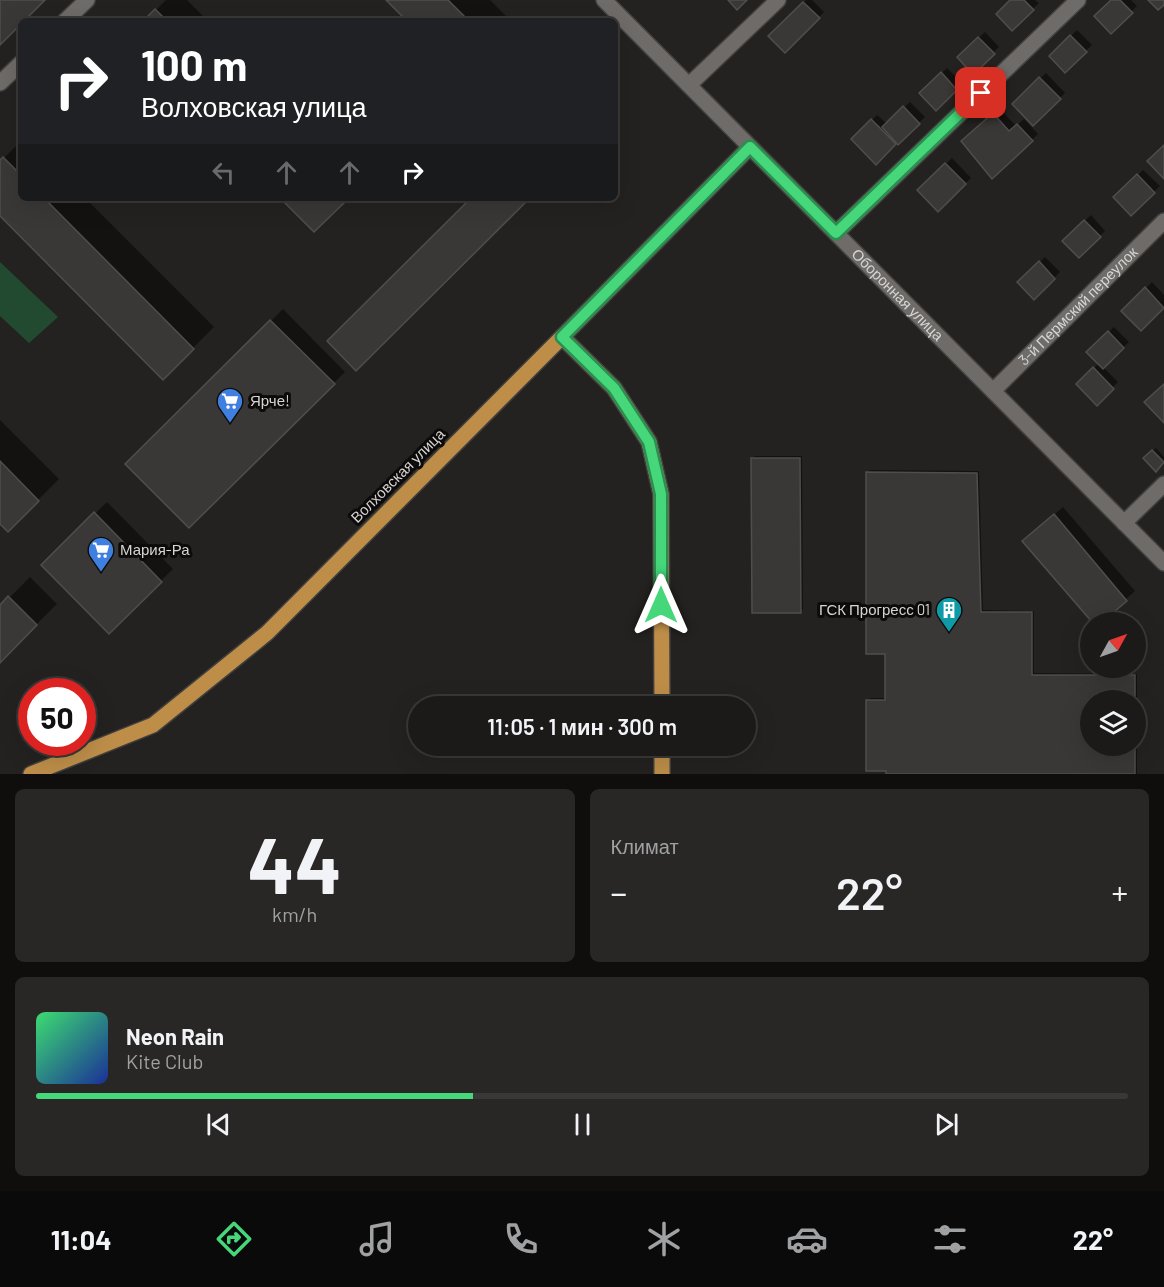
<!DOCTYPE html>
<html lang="ru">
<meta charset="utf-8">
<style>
:root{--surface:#1b1a18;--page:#282725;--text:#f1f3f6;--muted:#a0a1a2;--line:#393837;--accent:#45d77a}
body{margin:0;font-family:Barlow,sans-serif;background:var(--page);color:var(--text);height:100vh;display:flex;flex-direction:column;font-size:22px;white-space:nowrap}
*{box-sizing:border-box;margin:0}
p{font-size:20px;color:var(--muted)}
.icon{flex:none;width:33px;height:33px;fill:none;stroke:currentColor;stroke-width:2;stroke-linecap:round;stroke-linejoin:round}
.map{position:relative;height:774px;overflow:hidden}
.side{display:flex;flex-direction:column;gap:15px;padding:15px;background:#0f0e0d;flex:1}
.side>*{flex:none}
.hud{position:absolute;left:18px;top:18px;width:600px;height:183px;border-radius:9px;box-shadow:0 6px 24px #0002,0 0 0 2px var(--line);background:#202124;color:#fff;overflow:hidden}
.needle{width:39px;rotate:50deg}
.fabs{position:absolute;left:1080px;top:612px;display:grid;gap:12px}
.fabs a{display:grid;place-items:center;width:66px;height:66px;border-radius:50%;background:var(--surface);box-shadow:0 6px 24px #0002,0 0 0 2px var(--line);font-size:30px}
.speed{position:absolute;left:18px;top:678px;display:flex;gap:12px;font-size:30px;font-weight:700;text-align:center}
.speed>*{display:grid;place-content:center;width:78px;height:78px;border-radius:50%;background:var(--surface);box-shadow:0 6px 24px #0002,0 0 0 2px var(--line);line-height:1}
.speed .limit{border:9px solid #d22;background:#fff;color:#111}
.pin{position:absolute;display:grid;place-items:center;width:51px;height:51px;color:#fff;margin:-26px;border-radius:12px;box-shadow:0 3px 9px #0006}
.me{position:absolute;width:66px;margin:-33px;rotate:0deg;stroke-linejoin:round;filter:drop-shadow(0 0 4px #0008)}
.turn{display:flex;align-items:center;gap:21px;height:126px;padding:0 24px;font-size:27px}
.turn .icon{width:78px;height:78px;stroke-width:2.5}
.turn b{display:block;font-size:42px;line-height:51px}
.lanes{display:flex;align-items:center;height:57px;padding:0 24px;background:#0003;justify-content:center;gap:30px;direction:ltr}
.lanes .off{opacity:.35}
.big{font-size:45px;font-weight:600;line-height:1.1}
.side .tile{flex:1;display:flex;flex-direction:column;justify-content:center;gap:9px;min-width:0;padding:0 21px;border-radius:9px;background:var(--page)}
.side .dial{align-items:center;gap:0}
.dial b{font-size:78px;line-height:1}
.song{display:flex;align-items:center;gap:18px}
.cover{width:72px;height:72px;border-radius:9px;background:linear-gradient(135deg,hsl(140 70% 55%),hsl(230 70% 35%))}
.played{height:6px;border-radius:3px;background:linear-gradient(90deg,var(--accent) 40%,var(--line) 40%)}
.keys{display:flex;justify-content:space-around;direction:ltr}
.heat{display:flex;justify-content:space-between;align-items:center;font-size:33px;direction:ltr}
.side .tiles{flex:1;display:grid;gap:15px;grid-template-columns:1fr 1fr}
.tile:last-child{grid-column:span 2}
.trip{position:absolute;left:408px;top:696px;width:348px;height:60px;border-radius:30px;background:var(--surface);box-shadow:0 6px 24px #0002,0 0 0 2px var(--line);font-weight:600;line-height:60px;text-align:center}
.dock{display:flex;height:96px;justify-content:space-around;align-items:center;background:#0b0a0a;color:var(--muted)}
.dock .icon{width:42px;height:42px}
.dock .on{color:var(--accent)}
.dock b{font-size:27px;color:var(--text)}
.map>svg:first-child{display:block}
</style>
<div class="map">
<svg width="1164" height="774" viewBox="0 0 1164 774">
<rect width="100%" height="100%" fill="#242220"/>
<!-- green -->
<path fill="#224a30" d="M0 262 58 317 29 343 0 316Z"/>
<!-- shadow -->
<g fill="#0007" fill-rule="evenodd">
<path d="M166 0H187L208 21H145Z"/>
<path d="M388 0H490L511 21H409Z"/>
<path d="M806 0H812L824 12 785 51 771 36Z"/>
<path d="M1012 0H1035L1039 3 1012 29Z"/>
<path d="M1113 0H1131L1137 6 1111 32Z"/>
<path d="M1077 30 1092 45 1065 71 1051 56Z"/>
<path d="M985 32 999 47 973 73 959 57Z"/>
<path d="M947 68 962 83 936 108 921 93Z"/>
<path d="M1046 73 1065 93 1033 124 1014 104Z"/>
<path d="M910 102 925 117 876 163 853 139 877 115 887 124Z"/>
<path d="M999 108 1016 126 1024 119 1038 134 992 177 963 141Z"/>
<path d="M21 141V198H85L214 327 163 378 0 214V162Z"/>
<path d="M952 158 971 178 938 209 919 190Z"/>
<path d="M1143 170 1160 186 1131 214 1115 197Z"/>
<path d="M1091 215 1105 231 1079 256 1064 241Z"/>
<path d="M1045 257 1060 272 1034 297 1019 282Z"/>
<path d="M1152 282 1164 295V306L1141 329 1123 311Z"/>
<path d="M283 309 345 372 189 526 128 464Z"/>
<path d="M1114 327 1129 342 1103 367 1118 382 1097 403 1078 384 1099 363 1088 352Z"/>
<path d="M0 420 59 479 8 530 0 522Z"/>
<path d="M1156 448 1164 457V462L1156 470 1145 458Z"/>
<path d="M755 456H802L803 609 801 612 752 459Z"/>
<path d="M870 470 979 471 983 610 1034 611V673L1137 674V774H888L868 701 870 698H887V652L868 472ZM1090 700H1136V746H1090Z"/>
<path d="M107 502 173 569 109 632 43 565Z"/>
<path d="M1063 507 1135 591 1100 622H1094L1024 541Z"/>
<path d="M30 577 57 604 0 660V607Z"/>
</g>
<!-- building -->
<g fill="#3a3836" stroke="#504e4b" stroke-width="1.5">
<path d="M0 0H45L24 21H21V24L0 45Z"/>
<path d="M386 0H448L469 21H407Z"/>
<path d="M728 0H747L737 10Z"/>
<path d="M1010 0H1024L1034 10 1012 31 996 14Z"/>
<path d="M1111 0H1120L1133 13 1111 34 1094 16Z"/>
<path d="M1148 0H1164V5L1158 10Z"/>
<path d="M803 2 820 18 785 53 768 36Z"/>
<path d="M155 9 167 21H143Z"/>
<path d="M1070 35 1087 52 1065 73 1049 56Z"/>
<path d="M978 37 995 54 973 75 957 57Z"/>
<path d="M941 72 957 90 936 111 919 93Z"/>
<path d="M1039 77 1061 99 1033 126 1012 104Z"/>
<path d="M903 106 920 124 898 145 882 127Z"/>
<path d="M993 113 1009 131 1017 124 1033 141 992 179 961 141Z"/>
<path d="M871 119 896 144 876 165 851 139Z"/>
<path d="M1164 145V179L1147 161Z"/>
<path d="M3 157 21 175V198H44L194 349 163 380 0 216V160Z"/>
<path d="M945 163 966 184 938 212 917 190Z"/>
<path d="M1137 174 1155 193 1131 216 1113 197Z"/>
<path d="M280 198H342L346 201 314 232Z"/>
<path d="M471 198H525L527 201 356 371 327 341Z"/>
<path d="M1084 220 1101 237 1079 258 1062 241Z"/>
<path d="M1039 261 1055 279 1034 300 1017 282Z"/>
<path d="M1145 287 1164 308 1141 331 1121 311Z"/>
<path d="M270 320 335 384 189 528 125 464Z"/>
<path d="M1108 331 1124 348 1103 369 1086 352Z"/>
<path d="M1093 367 1114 389 1097 406 1076 384Z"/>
<path d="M1164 384V423L1144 402Z"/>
<path d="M1152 450 1164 462 1156 472 1143 458Z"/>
<path d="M751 458H800L801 613H752Z"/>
<path d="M0 461 39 501 8 532 0 524Z"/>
<path d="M866 472 977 473 981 612H1032V675H1135V700H1090V746H1135V774H886V771H866V700H885V654H866Z"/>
<path d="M94 512 162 582 109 634 41 565Z"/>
<path d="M1054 514 1127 601 1102 622H1092L1022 541Z"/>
<path d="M8 596 37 625 0 663V605Z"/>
</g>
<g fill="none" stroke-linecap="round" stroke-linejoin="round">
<!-- minor casing -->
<g stroke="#41403e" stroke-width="18">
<g id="minor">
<path id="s1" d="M604 0 1164 563"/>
<path d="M65 21 87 0"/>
<path d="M0 83 21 63"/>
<path d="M689 85 778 0"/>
<path d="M836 233 1078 0"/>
<path d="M562 337 750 147"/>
<path id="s2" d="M993 391 1164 221"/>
<path d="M1124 523 1164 484"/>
</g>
</g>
<!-- major casing -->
<g stroke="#41403e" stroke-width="18">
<g id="major">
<path d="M662 746V774"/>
<path d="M31 774 153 725 267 633 562 337 614 388 649 442 661 494 662 706"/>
</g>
</g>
<!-- minor -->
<use href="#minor" stroke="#6e6b69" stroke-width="15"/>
<!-- major -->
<use href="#major" stroke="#be8e49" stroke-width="15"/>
</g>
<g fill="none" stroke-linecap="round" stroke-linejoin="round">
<!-- route casing -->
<g stroke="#2d8c4f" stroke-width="15">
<path id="route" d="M661 605V494L649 442 614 388 562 337 750 147 836 233 981 93"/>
</g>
<!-- route -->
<use href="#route" stroke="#45d77a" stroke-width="10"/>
</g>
<!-- icons -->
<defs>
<g id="supermarket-pin" transform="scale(1.35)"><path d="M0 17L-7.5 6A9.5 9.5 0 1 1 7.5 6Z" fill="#3f7fe0" stroke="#0c0b0a"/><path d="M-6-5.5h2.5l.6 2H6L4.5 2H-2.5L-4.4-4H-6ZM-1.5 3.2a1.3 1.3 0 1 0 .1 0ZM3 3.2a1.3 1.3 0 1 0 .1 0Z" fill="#fff"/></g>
<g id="building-pin" transform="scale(1.35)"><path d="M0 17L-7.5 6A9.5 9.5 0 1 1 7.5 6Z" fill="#0f9aa8" stroke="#0c0b0a"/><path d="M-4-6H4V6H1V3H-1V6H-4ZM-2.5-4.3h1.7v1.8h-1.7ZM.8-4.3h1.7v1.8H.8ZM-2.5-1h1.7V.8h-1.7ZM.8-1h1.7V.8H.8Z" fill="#fff"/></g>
</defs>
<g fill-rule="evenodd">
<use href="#supermarket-pin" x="230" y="401"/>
<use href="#supermarket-pin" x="101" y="550"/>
<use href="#building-pin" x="949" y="610"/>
</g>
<g text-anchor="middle" stroke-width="6" stroke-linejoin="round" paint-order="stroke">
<!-- street labels -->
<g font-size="15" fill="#d6d5d3" stroke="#0c0b0a">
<text dy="5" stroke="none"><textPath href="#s1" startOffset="416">Оборонная улица</textPath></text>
<text dy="5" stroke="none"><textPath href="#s2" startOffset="120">3-й Пермский переулок</textPath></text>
<text transform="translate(398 476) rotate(-45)" y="5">Волховская улица</text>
</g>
<!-- poi labels -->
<g font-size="15" fill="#d6d5d3" stroke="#0c0b0a" text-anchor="start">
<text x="250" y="406">Ярче!</text>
<text x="120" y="555">Мария-Ра</text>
<text x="930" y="615" text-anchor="end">ГСК Прогресс 01</text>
</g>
</g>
</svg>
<div class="fabs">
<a><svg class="needle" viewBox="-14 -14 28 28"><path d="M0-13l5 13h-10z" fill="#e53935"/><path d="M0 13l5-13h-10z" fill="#a0a1a2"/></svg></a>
<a><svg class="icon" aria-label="layers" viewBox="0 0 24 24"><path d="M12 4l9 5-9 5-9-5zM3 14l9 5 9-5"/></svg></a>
</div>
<div class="speed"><div class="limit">50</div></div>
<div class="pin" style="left:981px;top:93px;background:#d93025"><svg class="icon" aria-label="arrive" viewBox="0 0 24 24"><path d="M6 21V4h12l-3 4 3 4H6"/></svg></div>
<svg class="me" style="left:661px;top:605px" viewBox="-20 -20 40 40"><path d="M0-17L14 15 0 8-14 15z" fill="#45d77a" stroke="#fff" stroke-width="4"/></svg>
<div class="trip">11:05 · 1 мин · 300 m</div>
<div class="hud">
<div class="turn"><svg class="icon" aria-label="right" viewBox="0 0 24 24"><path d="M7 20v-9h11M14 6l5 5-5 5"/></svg><div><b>100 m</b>Волховская улица</div></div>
<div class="lanes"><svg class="icon off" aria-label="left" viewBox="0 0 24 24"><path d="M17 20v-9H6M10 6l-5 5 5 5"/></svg><svg class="icon off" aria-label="ahead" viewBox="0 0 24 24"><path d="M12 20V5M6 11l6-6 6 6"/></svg><svg class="icon off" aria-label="ahead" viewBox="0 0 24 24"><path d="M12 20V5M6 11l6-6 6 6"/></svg><svg class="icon" aria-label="right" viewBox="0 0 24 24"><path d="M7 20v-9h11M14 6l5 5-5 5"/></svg></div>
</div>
</div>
<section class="side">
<div class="tiles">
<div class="tile dial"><b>44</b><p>km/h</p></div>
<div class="tile"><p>Климат</p>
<div class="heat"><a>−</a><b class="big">22°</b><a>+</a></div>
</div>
<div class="tile">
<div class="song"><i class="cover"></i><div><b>Neon Rain</b><p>Kite Club</p></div></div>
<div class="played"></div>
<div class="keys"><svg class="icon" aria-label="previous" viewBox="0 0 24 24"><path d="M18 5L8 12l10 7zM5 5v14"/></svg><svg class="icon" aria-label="pause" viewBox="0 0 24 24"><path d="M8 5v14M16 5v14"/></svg><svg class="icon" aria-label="next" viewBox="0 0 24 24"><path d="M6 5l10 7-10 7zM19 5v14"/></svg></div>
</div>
</div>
</section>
<nav class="dock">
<b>11:04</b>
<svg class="icon on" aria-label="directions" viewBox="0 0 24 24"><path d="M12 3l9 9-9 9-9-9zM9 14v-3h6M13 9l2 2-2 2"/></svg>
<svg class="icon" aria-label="music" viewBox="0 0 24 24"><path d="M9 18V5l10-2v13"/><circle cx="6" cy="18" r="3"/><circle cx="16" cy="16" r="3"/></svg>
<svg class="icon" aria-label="phone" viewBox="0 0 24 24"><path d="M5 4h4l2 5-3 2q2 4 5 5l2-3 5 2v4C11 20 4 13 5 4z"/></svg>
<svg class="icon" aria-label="climate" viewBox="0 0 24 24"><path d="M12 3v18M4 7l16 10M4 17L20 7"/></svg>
<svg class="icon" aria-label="car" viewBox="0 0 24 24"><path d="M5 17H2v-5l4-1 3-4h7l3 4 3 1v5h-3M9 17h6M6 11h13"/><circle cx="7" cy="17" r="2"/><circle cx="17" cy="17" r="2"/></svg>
<svg class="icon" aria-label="filters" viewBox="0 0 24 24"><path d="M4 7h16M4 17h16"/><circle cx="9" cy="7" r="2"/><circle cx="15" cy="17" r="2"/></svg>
<b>22°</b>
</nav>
